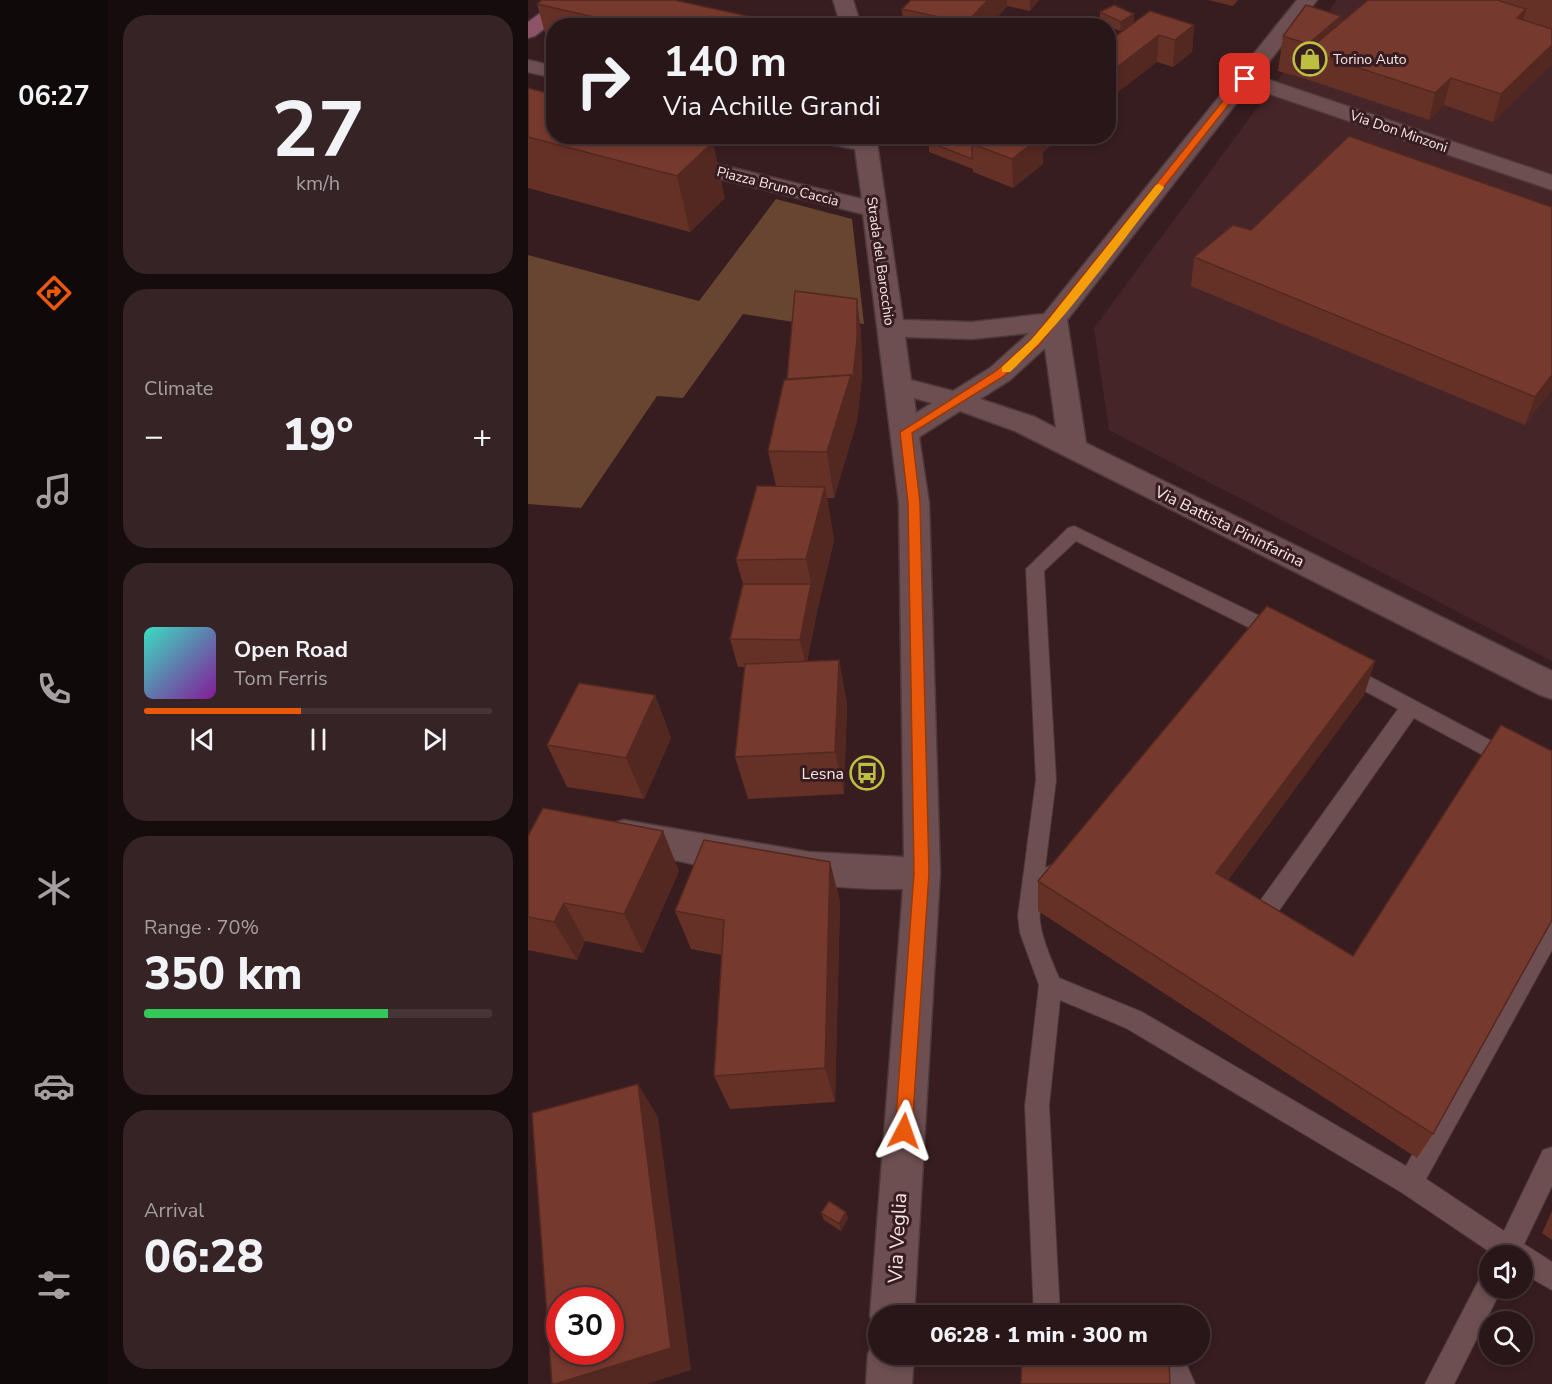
<!DOCTYPE html>
<meta charset="utf-8">
<style>
:root{--surface:#291618;--page:#352325;--text:#f1f3f6;--muted:#a59fa2;--line:#453537;--accent:#ea580c}
body{margin:0;font-family:"Nunito Sans",sans-serif;background:var(--page);color:var(--text);height:100vh;display:flex;flex-direction:column;font-size:22px;white-space:nowrap}
*{box-sizing:border-box;margin:0}
p{font-size:20px;color:var(--muted)}
.icon{flex:none;width:33px;height:33px;fill:none;stroke:currentColor;stroke-width:2;stroke-linecap:round;stroke-linejoin:round}
.map{position:relative;flex:1;overflow:hidden}
.sheet{display:flex;flex-direction:column;gap:15px;padding:15px;background:#170c0d;width:420px}
.sheet>*{flex:none}
.banner{position:absolute;left:18px;top:18px;width:570px;height:126px;border-radius:24px;box-shadow:0 3px 9px #0003,0 0 0 2px var(--line);background:#291618;color:var(--text);overflow:hidden}
.fabs{position:absolute;left:951px;top:1245px;display:grid;gap:12px}
.fabs a{display:grid;place-items:center;width:54px;height:54px;border-radius:50%;background:var(--surface);box-shadow:0 3px 9px #0003,0 0 0 2px var(--line);font-size:30px}
.speed{position:absolute;left:18px;top:1287px;display:flex;gap:12px;font-size:30px;font-weight:700;text-align:center}
.speed>*{display:grid;place-content:center;width:78px;height:78px;border-radius:50%;background:var(--surface);box-shadow:0 3px 9px #0003,0 0 0 2px var(--line);line-height:1}
.speed .limit{border:9px solid #d22;background:#fff;color:#111}
.pin{position:absolute;display:grid;place-items:center;width:51px;height:51px;color:#fff;margin:-26px;border-radius:12px;box-shadow:0 3px 9px #0006}
.me{position:absolute;width:66px;margin:-33px;rotate:4deg;stroke-linejoin:round;filter:drop-shadow(0 0 4px #0008)}
.turn{display:flex;align-items:center;gap:21px;height:126px;padding:0 18px;font-size:27px}
.turn .icon{width:78px;height:78px;stroke-width:2.5}
.turn b{display:block;font-size:42px;line-height:51px}
.big{font-size:45px;font-weight:800;line-height:1.1}
.sheet .tile{flex:1;display:flex;flex-direction:column;justify-content:center;gap:9px;min-width:0;padding:0 21px;border-radius:24px;background:var(--page)}
.sheet .dial{align-items:center;gap:0}
.dial b{font-size:78px;line-height:1}
.song{display:flex;align-items:center;gap:18px}
.cover{width:72px;height:72px;border-radius:9px;background:linear-gradient(135deg,hsl(170 70% 55%),hsl(290 70% 35%))}
.played{height:6px;border-radius:3px;background:linear-gradient(90deg,var(--accent) 45%,var(--line) 45%)}
.keys{display:flex;justify-content:space-around;direction:ltr}
.heat{display:flex;justify-content:space-between;align-items:center;font-size:33px;direction:ltr}
.charge{height:9px;border-radius:4px;background:linear-gradient(90deg,#34c759 70%,var(--line) 0)}
.trip{position:absolute;left:340px;top:1305px;width:342px;height:60px;border-radius:30px;background:var(--surface);box-shadow:0 3px 9px #0003,0 0 0 2px var(--line);font-weight:800;line-height:60px;text-align:center}
main{display:flex;flex:1;min-height:0}
.menu{display:flex;flex-direction:column;width:108px;justify-content:space-around;align-items:center;background:#10090a;color:var(--muted)}
.menu .icon{width:42px;height:42px}
.menu .active{color:var(--accent)}
.menu b{font-size:27px;color:var(--text)}
.map>svg:first-child{display:block}
</style>
<main>
<nav class="menu">
<b>06:27</b>
<svg class="icon active" aria-label="directions" viewBox="0 0 24 24"><path d="M12 3l9 9-9 9-9-9zM9 14v-3h6M13 9l2 2-2 2"/></svg>
<svg class="icon" aria-label="music" viewBox="0 0 24 24"><path d="M9 18V5l10-2v13"/><circle cx="6" cy="18" r="3"/><circle cx="16" cy="16" r="3"/></svg>
<svg class="icon" aria-label="phone" viewBox="0 0 24 24"><path d="M5 4h4l2 5-3 2q2 4 5 5l2-3 5 2v4C11 20 4 13 5 4z"/></svg>
<svg class="icon" aria-label="climate" viewBox="0 0 24 24"><path d="M12 3v18M4 7l16 10M4 17L20 7"/></svg>
<svg class="icon" aria-label="car" viewBox="0 0 24 24"><path d="M5 17H2v-5l4-1 3-4h7l3 4 3 1v5h-3M9 17h6M6 11h13"/><circle cx="7" cy="17" r="2"/><circle cx="17" cy="17" r="2"/></svg>
<svg class="icon" aria-label="filters" viewBox="0 0 24 24"><path d="M4 7h16M4 17h16"/><circle cx="9" cy="7" r="2"/><circle cx="15" cy="17" r="2"/></svg>
</nav>
<section class="sheet">
<div class="tile dial"><b>27</b><p>km/h</p></div>
<div class="tile"><p>Climate</p>
<div class="heat"><a>−</a><b class="big">19°</b><a>+</a></div>
</div>
<div class="tile">
<div class="song"><i class="cover"></i><div><b>Open Road</b><p>Tom Ferris</p></div></div>
<div class="played"></div>
<div class="keys"><svg class="icon" aria-label="previous" viewBox="0 0 24 24"><path d="M18 5L8 12l10 7zM5 5v14"/></svg><svg class="icon" aria-label="pause" viewBox="0 0 24 24"><path d="M8 5v14M16 5v14"/></svg><svg class="icon" aria-label="next" viewBox="0 0 24 24"><path d="M6 5l10 7-10 7zM19 5v14"/></svg></div>
</div>
<div class="tile"><p>Range · 70%</p><b class="big">350 km</b><div class="charge"></div></div>
<div class="tile"><p>Arrival</p><b class="big">06:28</b></div>
</section>
<div class="map">
<svg width="1024" height="1384" viewBox="0 0 1024 1384">
<rect width="100%" height="100%" fill="#371d20"/>
<!-- built -->
<path fill="#462529" d="M809 0H1024V661L581 430 566 328Z"/>
<!-- green -->
<path fill="#684530" d="M248 199 324 219 336 324 278 314 272 323 215 314 155 398 129 396 53 508 0 504V255L171 301Z"/>
<g fill="none" stroke-linecap="round" stroke-linejoin="round">
<!-- lane casing -->
<g stroke="#4d383a" stroke-width="2">
<g id="lane">
<path d="M546 526 740 620 742 625 740 630 733 632 726 630 548 541 516 571 528 780 517 868 526 864 534 866 537 873C531 885 520 893 514 904 505 921 524 961 531 978L614 1012 878 1166 1016 922 1024 919V950L898 1179 976 1231 1015 1150 1024 1147V1186L996 1244 1024 1262V1290L994 1273V1256H964L965 1254 873 1192 598 1028 532 1000 521 1106 532 1316H506L497 1106 511 985 492 933 490 916 508 780 498 569 540 528Z"/>
<path d="M818 664 1024 773V792L886 718 743 922 735 925 727 922 724 915 727 908 870 709 811 677 808 672 811 667Z"/>
<path d="M962 1272V1288H974L926 1384H897L953 1276Z"/>
<path d="M547 1354H650L655 1356 667 1384H639L635 1376 628 1372 566 1370 550 1364Z"/>
</g>
</g>
<!-- street casing -->
<g stroke="#4d383a" stroke-width="3">
<g id="street">
<path d="M305 0H325L333 26H313Z"/>
<path d="M769 0H789L730 76 1024 175V190L721 87 539 320 558 443 1024 671V699L1012 695 487 431 432 411 391 437 401 503 412 873 386 1316H351V1333L348 1332 342 1316 375 889C280 891 188 868 96 850L83 846 78 835 83 824 96 820 281 852 376 857 371 503 335 214 139 166 136 161 139 156 147 154 334 199 327 149 284 141 281 136H348L375 320 444 322 516 314ZM501 333 462 368 425 391 383 380 377 337 444 339ZM517 348 528 428 507 417 452 399 482 380ZM386 398 404 403 388 413Z"/>
<path d="M0 60 26 66V78L0 72Z"/>
<path d="M351 1336V1354H386L384 1384H338L340 1354 347 1338Z"/>
</g>
</g>
<!-- secondary casing -->
<g stroke="#4d383a" stroke-width="3">
<path id="secondary" d="M30 0H53L7 36 0 38V22Z"/>
</g>
<!-- lane -->
<use href="#lane" fill="#6d4f51" fill-rule="evenodd"/>
<!-- street -->
<use href="#street" fill="#6d4f51" fill-rule="evenodd"/>
<!-- secondary -->
<use href="#secondary" fill="#8c5466" fill-rule="evenodd"/>
</g>
<!-- wall -->
<g fill="#653127">
<path d="M383 0H511L502 11 479 6 462 26H375L374 9Z"/>
<path d="M680 0H710L705 6Z"/>
<path d="M840 0H1024V64L965 122 916 105 901 120 775 78 750 71 755 36 812 23Z"/>
<path d="M9 4 265 26H26V55H23Z"/>
<path d="M572 12 606 23 666 25 664 52 645 67 629 62 602 26 592 31 572 22Z"/>
<path d="M26 136H161L197 198 162 232 0 188V137Z"/>
<path d="M401 136H534L515 152V164L485 188 445 172V169L401 152Z"/>
<path d="M1024 207V389L997 425 663 286 666 257 723 230Z"/>
<path d="M329 299 333 335 334 376 329 421 306 498H299L306 540 289 612 279 662 311 660 319 704 316 794 220 799 207 757 217 667H210L202 639 215 584 208 560 248 486 240 451 259 379Z"/>
<path d="M847 661 836 695 700 880 825 956 905 1134 889 1158 510 911V881Z"/>
<path d="M127 695 143 738 116 799 39 787 19 745Z"/>
<path d="M0 836 151 871 115 953 57 941 49 960 0 950Z"/>
<path d="M302 862 312 902 307 1102 202 1109 186 1076 194 955 163 949 147 911Z"/>
<path d="M1024 1211V1240L1014 1233Z"/>
<path d="M293 1213 320 1218 313 1231 296 1220Z"/>
</g>
<!-- shaded-wall -->
<g fill="#532820">
<path d="M460 0H479V6L462 26H439L438 23Z"/>
<path d="M502 0H511L502 11Z"/>
<path d="M998 9 991 36 989 18Z"/>
<path d="M606 14V24L592 31 593 22Z"/>
<path d="M813 16 808 50 779 51 780 44Z"/>
<path d="M666 25 664 52 645 67 647 40Z"/>
<path d="M631 35 629 62 580 100V74Z"/>
<path d="M1024 45V64L965 122 973 94Z"/>
<path d="M923 78 916 105 901 120 907 93Z"/>
<path d="M504 136H534L515 152V164L485 188 484 159Z"/>
<path d="M185 142 197 198 162 232 149 176Z"/>
<path d="M329 299 333 335 334 376 329 421 324 385Z"/>
<path d="M323 375 329 421 306 498 299 452Z"/>
<path d="M1024 375V389L997 425 1007 397Z"/>
<path d="M297 487 306 540 289 612 278 667 272 640 283 584 278 559Z"/>
<path d="M311 660 319 704 316 794 307 752Z"/>
<path d="M847 661 836 695 682 904 688 873Z"/>
<path d="M127 695 143 738 116 799 98 758Z"/>
<path d="M135 831 151 871 115 953 96 914Z"/>
<path d="M302 862 312 902 307 1102 297 1068Z"/>
<path d="M36 903 57 941 49 960 26 922Z"/>
<path d="M110 1084 130 1117 163 1370 119 1384H27Z"/>
<path d="M318 1212 320 1218 313 1231 311 1224Z"/>
</g>
<!-- building -->
<g fill="#76392d" stroke="#532820" stroke-width="1.5" fill-rule="evenodd">
<path d="M14 0H146L265 26H105L9 4Z"/>
<path d="M383 0H460L438 23 374 9Z"/>
<path d="M840 0H969L998 9 989 18 1024 29V45L973 94 923 78 907 93 779 51Z"/>
<path d="M586 5 606 14 593 22 572 12Z"/>
<path d="M778 5 813 16 780 44 755 36Z"/>
<path d="M622 11 666 25 647 40 631 35 580 74V42Z"/>
<path d="M0 88 26 95V136H161L185 142 149 176 0 137Z"/>
<path d="M401 136H454L444 144V159L401 142Z"/>
<path d="M454 136H514L484 159 444 144Z"/>
<path d="M821 136 1024 207V375L1007 397 666 257 705 225 723 230Z"/>
<path d="M267 291 329 299V340L324 385 323 375 259 379Z"/>
<path d="M323 375 299 452 240 451 256 380Z"/>
<path d="M229 486 297 487 278 559 208 560Z"/>
<path d="M215 584H283L272 640 202 639Z"/>
<path d="M739 606 847 661 688 873 825 956 973 725 1024 751V920L905 1134 510 881Z"/>
<path d="M311 660 307 752 207 757 217 664Z"/>
<path d="M51 683 127 695 98 758 19 745Z"/>
<path d="M15 808 135 831 96 914 36 903 26 922 0 917V836Z"/>
<path d="M176 840 302 862 297 1068 186 1076 196 920 147 911Z"/>
<path d="M110 1084 143 1348 27 1384H24L4 1113ZM32 1300H82V1352H32Z"/>
<path d="M301 1201 318 1212 311 1224 293 1213Z"/>
<path d="M494 1354H522L641 1361 642 1384H493Z"/>
</g>
<!-- route -->
<path fill="#ea580c" stroke="#983908" stroke-width="1.5" d="M714 77 721 79 511 345 476 376 384 433 392 503 401 873 384 1131 382 1137 376 1139 370 1137 367 1131 386 873 380 503 372 432 468 371 503 340Z"/>
<!-- slow -->
<path fill="#f59e0b" d="M631 184 636 187 635 189C586 251 540 318 482 372H474V367L503 340 522 318 628 185Z"/>
<!-- icons -->
<defs>
<g id="shop-ring" transform="scale(1.725)"><circle r="9.5" fill="#371d20" stroke="#bdbf43" stroke-width="1.5"/><path d="M-5-2.5h2.3a2.7 3.5 0 0 1 5.4 0H5L5.5 6h-11ZM-1.5-2.5h3a1.5 2.3 0 0 0-3 0Z" fill="#bdbf43"/></g>
<g id="bus-ring" transform="scale(1.725)"><circle r="9.5" fill="#371d20" stroke="#bdbf43" stroke-width="1.5"/><path d="M-5-6H5V4H4V6H2V4H-2V6H-4V4H-5ZM-3.5-4V0h7V-4ZM-3.5 1.2v1.5H-2V1.2ZM2 1.2v1.5H3.5V1.2Z" fill="#bdbf43"/></g>
</defs>
<g fill-rule="evenodd">
<use href="#shop-ring" x="782" y="59"/>
<use href="#bus-ring" x="339" y="773"/>
</g>
<g text-anchor="middle" stroke-width="6" stroke-linejoin="round" paint-order="stroke">
<!-- far-poi labels -->
<g font-size="14" fill="#f9e7e8" stroke="#371d20" text-anchor="start">
<text x="805" y="64">Torino Auto</text>
</g>
<!-- far-street labels -->
<g font-size="14" fill="#f9e7e8" stroke="#371d20">
<text transform="translate(871 131) rotate(19)" y="5">Via Don Minzoni</text>
<text transform="translate(250 186) rotate(14)" y="5">Piazza Bruno Caccia</text>
<text transform="translate(353 261) rotate(82)" y="5">Strada del Barocchio</text>
</g>
<!-- street labels -->
<g font-size="16" fill="#f9e7e8" stroke="#371d20">
<text transform="translate(702 526) rotate(26)" y="6">Via Battista Pininfarina</text>
</g>
<!-- poi labels -->
<g font-size="16" fill="#f9e7e8" stroke="#371d20" text-anchor="end">
<text x="316" y="779">Lesna</text>
</g>
<!-- near-street labels -->
<g font-size="20" fill="#f9e7e8" stroke="#371d20">
<text transform="translate(369 1238) rotate(-87)" y="7">Via Veglia</text>
</g>
</g>
</svg>
<div class="fabs">
<a><svg class="icon" aria-label="sound" viewBox="0 0 24 24"><path d="M4 9h4l5-4v14l-5-4H4zM17 9q2 3 0 6"/></svg></a>
<a><svg class="icon" aria-label="search" viewBox="0 0 24 24"><circle cx="10" cy="10" r="6"/><path d="M15 15l6 6"/></svg></a>
</div>
<div class="speed"><div class="limit">30</div></div>
<div class="pin" style="left:717px;top:79px;background:#d93025"><svg class="icon" aria-label="arrive" viewBox="0 0 24 24"><path d="M6 21V4h12l-3 4 3 4H6"/></svg></div>
<svg class="me" style="left:376px;top:1131px" viewBox="-20 -20 40 40"><path d="M0-17L14 15 0 8-14 15z" fill="#ea580c" stroke="#fff" stroke-width="4"/></svg>
<div class="trip">06:28 · 1 min · 300 m</div>
<div class="banner">
<div class="turn"><svg class="icon" aria-label="right" viewBox="0 0 24 24"><path d="M7 20v-9h11M14 6l5 5-5 5"/></svg><div><b>140 m</b>Via Achille Grandi</div></div>
</div>
</div>
</main>
